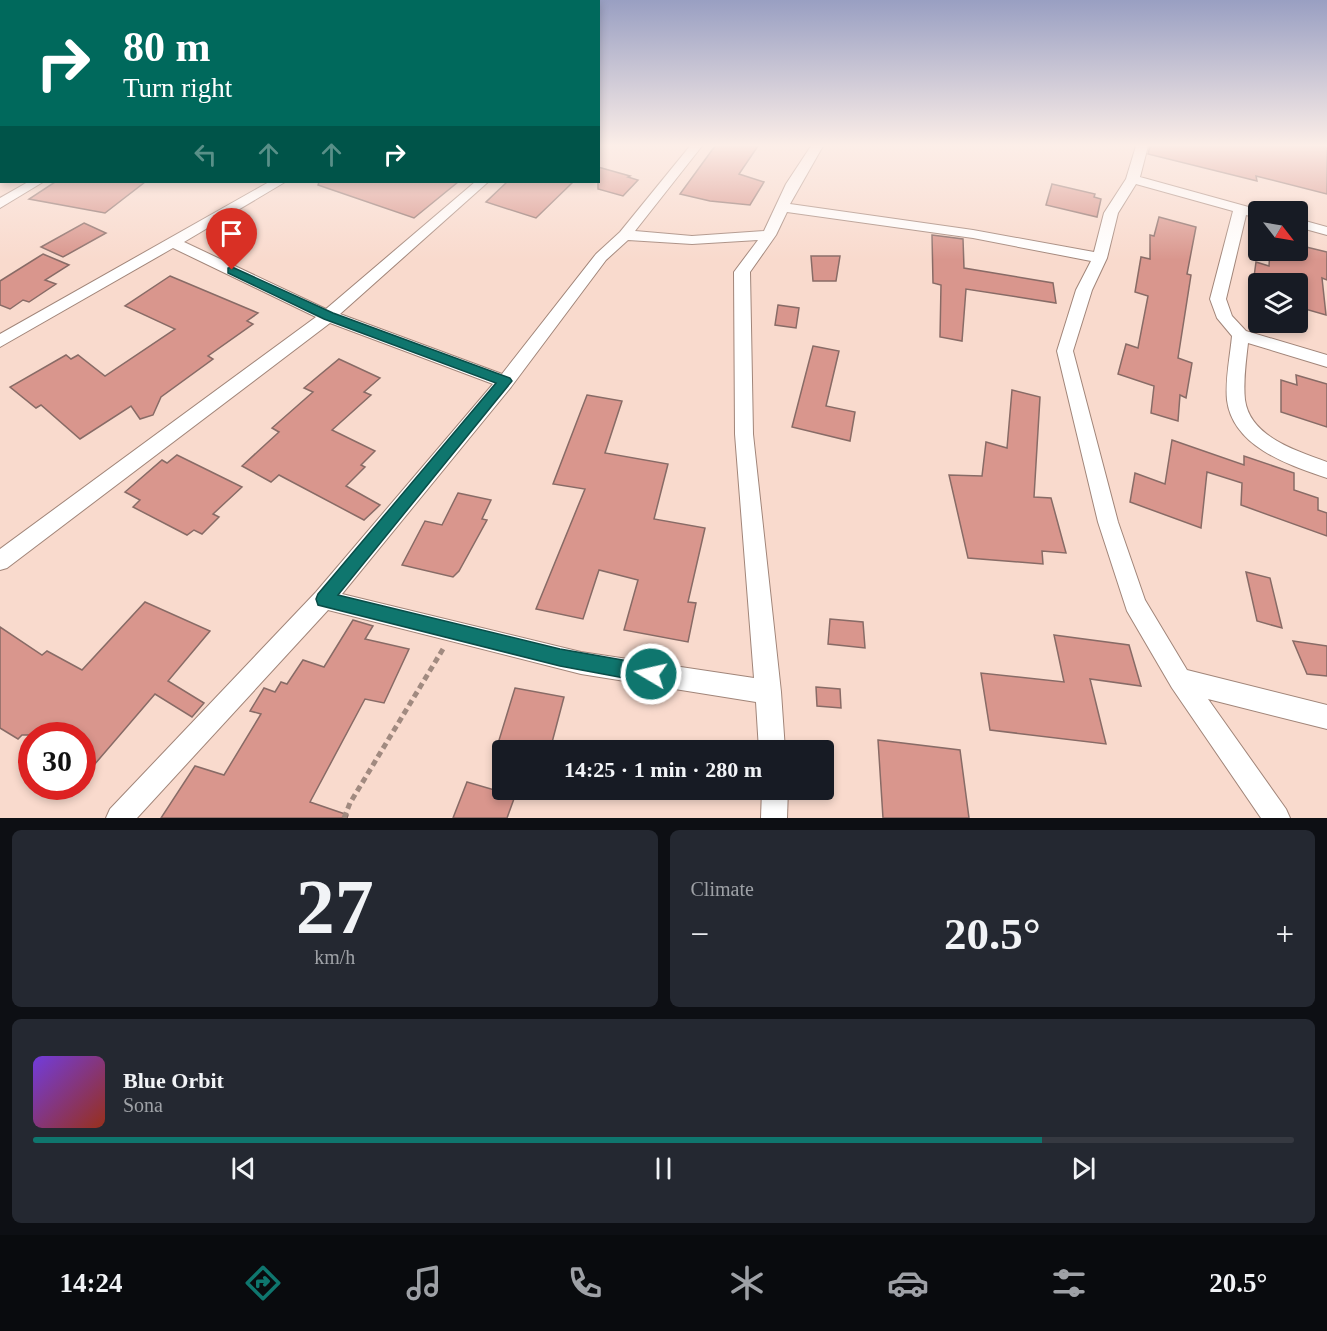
<!DOCTYPE html>
<meta charset="utf-8">
<style>
:root{--surface:#171b24;--page:#242831;--text:#f1f3f6;--muted:#9ea1a6;--line:#363941;--accent:#0f766e}
body{margin:0;font-family:"Times New Roman",serif;background:var(--page);color:var(--text);height:100vh;display:flex;flex-direction:column;font-size:22px;white-space:nowrap}
*{box-sizing:border-box;margin:0}
p{font-size:20px;color:var(--muted)}
.icon{flex:none;width:33px;height:33px;fill:none;stroke:currentColor;stroke-width:2;stroke-linecap:round;stroke-linejoin:round}
.map{position:relative;height:818px;overflow:hidden}
.side{display:flex;flex-direction:column;gap:12px;padding:12px;background:#0d0f14;flex:1}
.side>*{flex:none}
.guide{position:absolute;left:0px;top:0px;width:600px;height:183px;box-shadow:0 3px 9px #0003;background:#00695c;color:#fff;overflow:hidden}
.needle{width:39px;rotate:121deg}
.buttons{position:absolute;left:1248px;top:201px;display:grid;gap:12px}
.buttons a{display:grid;place-items:center;width:60px;height:60px;border-radius:6px;background:var(--surface);box-shadow:0 3px 9px #0003;font-size:30px}
.speed{position:absolute;left:18px;top:722px;display:flex;gap:12px;font-size:30px;font-weight:700;text-align:center}
.speed>*{display:grid;place-content:center;width:78px;height:78px;border-radius:50%;background:var(--surface);box-shadow:0 3px 9px #0003;line-height:1}
.speed .limit{border:9px solid #d22;background:#fff;color:#111}
.pin{position:absolute;display:grid;place-items:center;width:51px;height:51px;color:#fff;margin:-62px -26px;border-radius:50% 50% 50% 0;rotate:-45deg;box-shadow:0 0 6px #0007}
.pin .icon{rotate:45deg}
.me{position:absolute;width:66px;margin:-33px;rotate:279deg;stroke-linejoin:round;filter:drop-shadow(0 0 4px #0008)}
.turn{display:flex;align-items:center;gap:21px;height:126px;padding:0 24px;font-size:27px}
.turn .icon{width:78px;height:78px;stroke-width:2.5}
.turn b{display:block;font-size:42px;line-height:51px}
.lanes{display:flex;align-items:center;height:57px;padding:0 24px;background:#0003;justify-content:center;gap:30px;direction:ltr}
.lanes .off{opacity:.35}
.big{font-size:45px;font-weight:800;line-height:1.1}
.side .card{flex:1;display:flex;flex-direction:column;justify-content:center;gap:9px;min-width:0;padding:0 21px;border-radius:9px;background:var(--page)}
.side .dial{align-items:center;gap:0}
.dial b{font-size:78px;line-height:1}
.song{display:flex;align-items:center;gap:18px}
.cover{width:72px;height:72px;border-radius:9px;background:linear-gradient(135deg,hsl(260 70% 55%),hsl(10 70% 35%))}
.played{height:6px;border-radius:3px;background:linear-gradient(90deg,var(--accent) 80%,var(--line) 80%)}
.keys{display:flex;justify-content:space-around;direction:ltr}
.heat{display:flex;justify-content:space-between;align-items:center;font-size:33px;direction:ltr}
.side .tiles{flex:1;display:grid;gap:12px;grid-template-columns:1fr 1fr}
.card:last-child{grid-column:span 2}
.trip{position:absolute;left:492px;top:740px;width:342px;height:60px;border-radius:6px;background:var(--surface);box-shadow:0 3px 9px #0003;font-weight:800;line-height:60px;text-align:center}
.dock{display:flex;height:96px;justify-content:space-around;align-items:center;background:#090b0e;color:var(--muted)}
.dock .icon{width:42px;height:42px}
.dock .current{color:var(--accent)}
.dock b{font-size:27px;color:var(--text)}
.map>svg:first-child{display:block}
</style>
<div class="map">
<svg width="1327" height="818" viewBox="0 0 1327 818">
<rect width="100%" height="100%" fill="#f9dacd"/>
<!-- building -->
<g fill="#d9968d" stroke="#886b66" stroke-width="1.5">
<path d="M715 146H758L739 174 764 182 750 205 710 201 680 194Z"/>
<path d="M1150 146H1327V194L1256 176 1257 181 1148 154Z"/>
<path d="M598 167 630 176 628 177 638 180 623 196 598 189Z"/>
<path d="M55 182H145L105 213 29 199Z"/>
<path d="M319 182H458L414 218 318 185Z"/>
<path d="M507 182H573L536 218 486 202Z"/>
<path d="M1052 184 1095 194 1094 197 1101 199 1097 217 1046 205Z"/>
<path d="M1159 217 1196 227 1187 274 1191 275 1178 358 1192 363 1186 398 1180 395 1178 421 1151 413 1154 386 1118 374 1126 344 1138 348 1148 296 1135 292 1141 257 1150 259V235L1154 236Z"/>
<path d="M84 223 106 233 63 257 41 247Z"/>
<path d="M932 235 963 239 964 268 1053 283 1056 303 966 289 962 341 940 337 941 285 933 283Z"/>
<path d="M1298 245 1327 252V280L1322 278 1326 315 1298 307V284H1253L1256 262 1269 266 1270 250H1298Z"/>
<path d="M43 254 69 265 45 280 56 284 29 302 23 300 10 309 0 305V281Z"/>
<path d="M811 256H840L836 281H813Z"/>
<path d="M170 276 258 313 247 321 253 324 208 356 213 359 161 397 153 415 140 419 131 406 80 439 41 405 36 408 10 387 66 355 71 359 78 355 105 376 175 329 125 306Z"/>
<path d="M778 305 799 308 796 328 775 325Z"/>
<path d="M813 346 839 351 826 406 855 412 850 441 792 427Z"/>
<path d="M339 359 380 378 364 392 371 395 332 430 375 451 361 465 365 467 346 486 380 505 364 520 279 475 271 482 242 466 279 432 272 428 313 392 304 388Z"/>
<path d="M1296 375 1327 384V427L1281 412V380L1297 385Z"/>
<path d="M1012 390 1040 397 1034 497 1051 498 1066 553 1042 551 1043 564 968 558 949 475 982 476 986 442 1007 448Z"/>
<path d="M587 395 622 401 605 453 668 464 654 519 705 528 688 602 696 603 688 642 624 630 638 580 599 570 583 619 536 609 585 489 553 484Z"/>
<path d="M1172 440 1244 465V456L1294 473V490L1318 498V510L1327 513V536L1241 505 1242 483 1207 472 1201 528 1130 502 1135 473 1165 484Z"/>
<path d="M177 455 242 487 213 514 219 517 202 534 194 530 187 535 133 507 140 500 125 492 162 460 167 463Z"/>
<path d="M458 493 491 500 482 519 487 520 459 571 453 577 402 565 425 521 442 525Z"/>
<path d="M1246 572 1270 578 1282 628 1257 621Z"/>
<path d="M145 602 210 631 168 681 204 703 192 717 155 694 82 779V735H22L18 739 0 728V627L42 655 47 651 82 670Z"/>
<path d="M830 619 863 622 865 648 828 644Z"/>
<path d="M353 620 373 626 365 639 409 649 384 703 365 699 310 802 348 815 347 818H161L195 766 224 775 261 714 250 711 264 688 275 692 281 682 287 684 303 660 324 667Z"/>
<path d="M1054 635 1129 645 1141 686 1090 679 1106 744 990 730 981 673 1064 682Z"/>
<path d="M1293 641 1327 646V676L1307 674Z"/>
<path d="M816 687 840 689 841 708 817 706Z"/>
<path d="M515 688 564 697 550 750H496Z"/>
<path d="M878 740 960 750 969 818H883Z"/>
<path d="M467 782 515 796 507 818H453Z"/>
</g>
<g fill="none" stroke-linecap="round" stroke-linejoin="round">
<!-- street casing -->
<g stroke="#a18579" stroke-width="2">
<g id="street">
<path d="M690 146H702L635 231 692 236 764 231 786 184 811 146H823L790 204 973 230 1094 252 1104 213 1126 179 1136 146H1148L1140 177 1263 211 1258 212V218L1246 215 1226 299 1232 316 1246 331 1327 355V367L1248 343C1246 361 1243 381 1245 400 1250 437 1297 451 1327 462V478C1289 465 1233 447 1227 400 1225 380 1230 357 1232 336L1217 318 1210 299 1233 211 1136 184 1118 213 1107 258 1092 290 1073 351 1118 522 1145 600 1187 670 1327 705V729L1208 699 1286 809 1290 818H1261L1172 688 1127 611 1098 522 1057 351 1076 290 1091 261 973 238 787 212 776 235 750 272 753 434 781 692 785 750H759L756 702 581 674 328 610 137 818H106L110 809 316 592 493 384 330 323 7 568 0 570V549L316 317 173 248 0 347V334L269 182H285L184 242 326 309 475 182H488L340 314 502 374 596 254 620 232ZM628 240 692 244 758 240 734 272 735 434 754 678 581 652 342 594 511 387 606 260Z"/>
<path d="M28 182H43L0 208V198Z"/>
<path d="M1298 219 1327 227V235L1298 227Z"/>
<path d="M762 789H788L787 818H761Z"/>
</g>
</g>
<!-- path -->
<path stroke="#a18a80" stroke-width="5" stroke-dasharray="6 4" stroke-linecap="butt" d="M344 818 350 803 443 649"/>
<!-- street -->
<use href="#street" fill="#fff" fill-rule="evenodd"/>
</g>
<!-- sky -->
<linearGradient id="sky" x2="0" y2="1"><stop stop-color="#999fc2"/><stop offset="0.56" stop-color="#fceee8"/><stop offset="1" stop-color="#fceee8" stop-opacity="0"/></linearGradient>
<rect width="1327" height="260" fill="url(#sky)"/>
<!-- route -->
<path fill="#0f766e" stroke="#0a4d48" stroke-width="1.5" d="M232 267 333 313 510 378 512 381 338 595 560 649 651 665 658 668 660 674 658 680 651 683 560 666 318 605 316 599 318 594 496 383 324 319 228 273V268Z"/>
</svg>
<div class="buttons">
<a><svg class="needle" viewBox="-14 -14 28 28"><path d="M0-13l5 13h-10z" fill="#e53935"/><path d="M0 13l5-13h-10z" fill="#9ea1a6"/></svg></a>
<a><svg class="icon" aria-label="layers" viewBox="0 0 24 24"><path d="M12 4l9 5-9 5-9-5zM3 14l9 5 9-5"/></svg></a>
</div>
<div class="speed"><div class="limit">30</div></div>
<div class="pin" style="left:232px;top:270px;background:#d93025"><svg class="icon" aria-label="arrive" viewBox="0 0 24 24"><path d="M6 21V4h12l-3 4 3 4H6"/></svg></div>
<svg class="me" style="left:651px;top:674px" viewBox="-20 -20 40 40"><circle r="17" fill="#0f766e" stroke="#fff" stroke-width="3"/><path d="M0-11L8 9 0 5-8 9z" fill="#fff"/></svg>
<div class="trip">14:25 · 1 min · 280 m</div>
<div class="guide">
<div class="turn"><svg class="icon" aria-label="right" viewBox="0 0 24 24"><path d="M7 20v-9h11M14 6l5 5-5 5"/></svg><div><b>80 m</b>Turn right</div></div>
<div class="lanes"><svg class="icon off" aria-label="left" viewBox="0 0 24 24"><path d="M17 20v-9H6M10 6l-5 5 5 5"/></svg><svg class="icon off" aria-label="ahead" viewBox="0 0 24 24"><path d="M12 20V5M6 11l6-6 6 6"/></svg><svg class="icon off" aria-label="ahead" viewBox="0 0 24 24"><path d="M12 20V5M6 11l6-6 6 6"/></svg><svg class="icon" aria-label="right" viewBox="0 0 24 24"><path d="M7 20v-9h11M14 6l5 5-5 5"/></svg></div>
</div>
</div>
<section class="side">
<div class="tiles">
<div class="card dial"><b>27</b><p>km/h</p></div>
<div class="card"><p>Climate</p>
<div class="heat"><a>−</a><b class="big">20.5°</b><a>+</a></div>
</div>
<div class="card">
<div class="song"><i class="cover"></i><div><b>Blue Orbit</b><p>Sona</p></div></div>
<div class="played"></div>
<div class="keys"><svg class="icon" aria-label="previous" viewBox="0 0 24 24"><path d="M18 5L8 12l10 7zM5 5v14"/></svg><svg class="icon" aria-label="pause" viewBox="0 0 24 24"><path d="M8 5v14M16 5v14"/></svg><svg class="icon" aria-label="next" viewBox="0 0 24 24"><path d="M6 5l10 7-10 7zM19 5v14"/></svg></div>
</div>
</div>
</section>
<nav class="dock">
<b>14:24</b>
<svg class="icon current" aria-label="directions" viewBox="0 0 24 24"><path d="M12 3l9 9-9 9-9-9zM9 14v-3h6M13 9l2 2-2 2"/></svg>
<svg class="icon" aria-label="music" viewBox="0 0 24 24"><path d="M9 18V5l10-2v13"/><circle cx="6" cy="18" r="3"/><circle cx="16" cy="16" r="3"/></svg>
<svg class="icon" aria-label="phone" viewBox="0 0 24 24"><path d="M5 4h4l2 5-3 2q2 4 5 5l2-3 5 2v4C11 20 4 13 5 4z"/></svg>
<svg class="icon" aria-label="climate" viewBox="0 0 24 24"><path d="M12 3v18M4 7l16 10M4 17L20 7"/></svg>
<svg class="icon" aria-label="car" viewBox="0 0 24 24"><path d="M5 17H2v-5l4-1 3-4h7l3 4 3 1v5h-3M9 17h6M6 11h13"/><circle cx="7" cy="17" r="2"/><circle cx="17" cy="17" r="2"/></svg>
<svg class="icon" aria-label="filters" viewBox="0 0 24 24"><path d="M4 7h16M4 17h16"/><circle cx="9" cy="7" r="2"/><circle cx="15" cy="17" r="2"/></svg>
<b>20.5°</b>
</nav>
